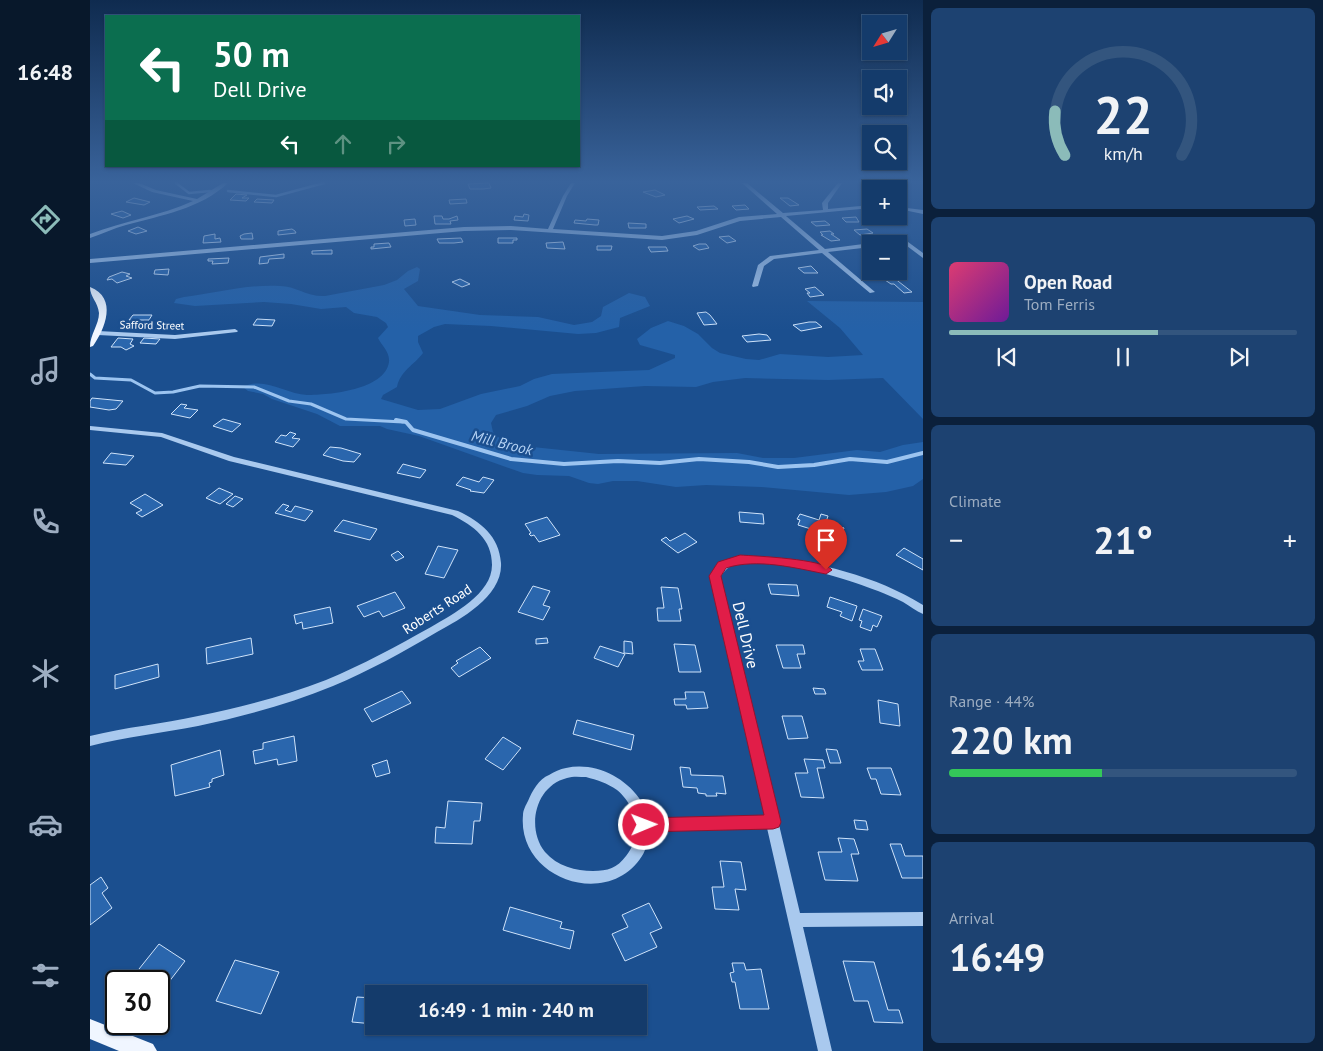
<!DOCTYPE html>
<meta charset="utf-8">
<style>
:root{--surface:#143b6b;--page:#1d4271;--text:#f1f3f6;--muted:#9dadc1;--line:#33557e;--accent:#8bbbb9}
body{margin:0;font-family:"PT Sans",sans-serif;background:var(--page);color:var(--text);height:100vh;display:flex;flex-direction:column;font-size:19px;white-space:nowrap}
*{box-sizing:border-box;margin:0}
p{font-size:16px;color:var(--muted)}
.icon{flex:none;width:28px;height:28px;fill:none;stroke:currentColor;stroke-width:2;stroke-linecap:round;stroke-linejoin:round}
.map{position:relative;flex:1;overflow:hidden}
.side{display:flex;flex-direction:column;gap:8px;padding:8px;background:#0b203b;width:400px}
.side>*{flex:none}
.top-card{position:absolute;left:15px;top:15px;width:475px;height:152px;border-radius:0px;box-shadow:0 1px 4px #0004,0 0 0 1px var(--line);background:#0b6e4f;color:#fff;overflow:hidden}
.needle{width:32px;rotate:233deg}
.buttons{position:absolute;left:772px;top:15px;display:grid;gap:10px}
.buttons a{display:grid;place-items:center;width:45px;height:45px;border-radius:0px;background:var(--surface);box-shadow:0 1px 4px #0004,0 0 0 1px var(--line);font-size:25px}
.speed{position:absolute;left:15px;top:970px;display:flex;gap:10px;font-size:25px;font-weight:700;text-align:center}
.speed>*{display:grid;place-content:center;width:65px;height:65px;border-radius:50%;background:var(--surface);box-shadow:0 1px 4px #0004,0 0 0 1px var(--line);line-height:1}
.speed .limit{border:2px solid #111;border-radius:8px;background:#fff;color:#111}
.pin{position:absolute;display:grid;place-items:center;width:42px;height:42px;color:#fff;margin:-51px -21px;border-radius:50% 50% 50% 0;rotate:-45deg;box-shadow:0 0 5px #0007}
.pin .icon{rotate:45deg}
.me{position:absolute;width:55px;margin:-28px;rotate:89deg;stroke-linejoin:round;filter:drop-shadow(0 0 4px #0008)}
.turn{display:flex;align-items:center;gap:18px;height:105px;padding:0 25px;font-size:22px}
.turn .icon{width:65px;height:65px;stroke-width:2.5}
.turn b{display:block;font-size:35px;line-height:42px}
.lanes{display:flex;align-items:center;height:48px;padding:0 25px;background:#0003;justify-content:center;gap:25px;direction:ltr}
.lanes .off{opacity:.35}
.big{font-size:38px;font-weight:700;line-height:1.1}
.side .tile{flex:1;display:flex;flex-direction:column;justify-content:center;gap:8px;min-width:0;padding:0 18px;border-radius:8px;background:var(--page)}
.side .dial{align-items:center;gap:0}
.dial svg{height:130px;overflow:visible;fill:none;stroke:var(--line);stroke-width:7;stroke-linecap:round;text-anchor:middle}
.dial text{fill:var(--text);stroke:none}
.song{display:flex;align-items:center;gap:15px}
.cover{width:60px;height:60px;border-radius:8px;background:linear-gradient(135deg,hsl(340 70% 55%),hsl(280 70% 35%))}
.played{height:5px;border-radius:2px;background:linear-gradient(90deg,var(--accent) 60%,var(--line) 60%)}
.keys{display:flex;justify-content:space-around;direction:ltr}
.heat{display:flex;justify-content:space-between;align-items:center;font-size:28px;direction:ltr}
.charge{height:8px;border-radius:4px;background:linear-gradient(90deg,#34c759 44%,var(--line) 0)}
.trip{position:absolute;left:275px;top:985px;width:282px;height:50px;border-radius:0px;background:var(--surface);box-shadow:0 1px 4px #0004,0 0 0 1px var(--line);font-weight:700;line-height:50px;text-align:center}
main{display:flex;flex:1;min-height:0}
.tab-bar{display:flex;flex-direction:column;width:90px;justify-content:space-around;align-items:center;background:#08182b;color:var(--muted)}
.tab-bar .icon{width:35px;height:35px}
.tab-bar .current{color:var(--accent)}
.tab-bar b{font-size:22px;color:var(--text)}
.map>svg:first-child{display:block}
</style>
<main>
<nav class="tab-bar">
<b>16:48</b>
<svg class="icon current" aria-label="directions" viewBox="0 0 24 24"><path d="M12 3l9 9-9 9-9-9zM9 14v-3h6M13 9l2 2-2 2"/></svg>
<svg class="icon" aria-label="music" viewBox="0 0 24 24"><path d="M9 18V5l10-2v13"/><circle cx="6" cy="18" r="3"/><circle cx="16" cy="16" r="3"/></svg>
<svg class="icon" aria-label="phone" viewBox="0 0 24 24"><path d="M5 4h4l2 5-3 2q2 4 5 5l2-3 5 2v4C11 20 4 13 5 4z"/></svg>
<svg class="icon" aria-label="climate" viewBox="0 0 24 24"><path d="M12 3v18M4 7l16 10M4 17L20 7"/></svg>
<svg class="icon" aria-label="car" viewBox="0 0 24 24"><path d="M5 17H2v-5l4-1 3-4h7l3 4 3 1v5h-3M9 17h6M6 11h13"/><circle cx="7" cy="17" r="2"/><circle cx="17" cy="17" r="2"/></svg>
<svg class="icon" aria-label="filters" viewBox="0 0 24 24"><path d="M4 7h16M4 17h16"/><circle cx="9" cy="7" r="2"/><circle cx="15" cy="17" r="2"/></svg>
</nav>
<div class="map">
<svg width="833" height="1051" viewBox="0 0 833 1051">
<rect width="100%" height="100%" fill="#1b4f8f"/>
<!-- green -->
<path fill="#2461a8" d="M327 267 330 269 328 281 314 289 328 306 390 315 448 317 484 325 502 322 511 316 513 307 539 293 555 297 560 306 530 318 529 327 506 333 488 334 401 326 355 324 344 327 328 336V342L333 353C324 365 310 371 307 387L293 395 291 399 328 410 350 409 391 394 430 386 444 379 462 374 559 370 585 358V355L550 345 547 339 561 328 578 321 594 326 608 334 622 348 630 353 656 359 669 360 690 354 738 357 773 355 750 328 717 301 833 302V419L793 378 738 380 655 378 623 382 606 387 555 386 485 391 460 396 437 406 406 415 401 423 403 432 406 436 424 445 509 454 647 453 673 458H704L767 450 790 452 813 445 833 442V479L823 486 796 492 759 495 671 487 616 485 586 487 547 481H523L508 484 499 483 479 476 447 475 433 473 329 436 297 429 290 426H250L227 414 182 399 173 394 158 391 153 387C174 376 196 394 217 395 239 395 295 390 299 362 300 352 292 346 288 338L298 327 296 323 287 317 264 313 256 307 231 309 201 304 174 302 105 306 84 303 86 299 94 297C126 293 158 284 190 286 206 286 217 297 235 296L294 285 307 280 318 271Z"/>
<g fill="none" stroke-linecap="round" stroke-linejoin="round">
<!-- stream-far2 -->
<g stroke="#9cc4f0" stroke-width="2.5">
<path d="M86 183 99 193 120 191"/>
<path d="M138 191 186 196 234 183"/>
</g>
<!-- stream-far1 -->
<path stroke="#9cc4f0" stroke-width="3" d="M0 374 5 378 41 380 65 393 83 392 110 386 164 387 199 401 221 404 256 419 313 422"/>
<!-- stream -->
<path stroke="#9cc4f0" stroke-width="4" d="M306 420 316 422 323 430 421 459 474 464 528 461 570 463 609 459 659 462 688 467 724 465 760 459 797 462 833 453"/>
</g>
<!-- building -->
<g fill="#2a66ad" stroke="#cfe3fa">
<path d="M399 183 401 188 393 189H380L378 184Z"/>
<path d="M565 190 575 195 566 197 553 192Z"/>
<path d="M146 194 157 195 152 198H159L156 201 140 200Z"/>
<path d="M44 198 60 202 54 205 36 202Z"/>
<path d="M690 198H698L709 205 700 206Z"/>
<path d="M167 199 184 200 182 203 164 202Z"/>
<path d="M376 199 377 203 360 204 359 200Z"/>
<path d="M655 205 659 209 646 210 642 206Z"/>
<path d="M624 206 628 209 610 210 607 207Z"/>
<path d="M32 211 41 215 33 218 21 214Z"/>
<path d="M434 214 439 215 438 221 424 220 425 216 433 217Z"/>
<path d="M344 216H352L353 219H359L367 216 368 220 360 221 361 224H345Z"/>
<path d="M597 216 604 219 589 223 583 219Z"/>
<path d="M766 217 769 222H756L752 218Z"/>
<path d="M325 219 326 225 315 226 314 220Z"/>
<path d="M497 219 509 220 508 225H505L484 223 485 220 496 221Z"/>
<path d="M735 221 740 225 726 226 721 222Z"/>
<path d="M538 223 556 224V228H539Z"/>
<path d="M48 227 57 231 46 234 38 231Z"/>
<path d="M202 229 205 231 206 233 188 235V231Z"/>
<path d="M777 229 783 233 770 235 764 230Z"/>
<path d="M740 231 744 234H741L750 240 741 241 731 235H733L730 232Z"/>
<path d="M162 233 163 239H151L150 236 154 234Z"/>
<path d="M125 234V239L130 238 131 242 113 243 114 236Z"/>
<path d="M639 236 646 241 637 243 629 237Z"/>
<path d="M371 238 373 242 364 243H349L347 239Z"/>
<path d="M408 238H427V240H423V243H408Z"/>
<path d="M473 242 475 249 457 248 456 243Z"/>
<path d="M299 243 301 247 281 249V247H284V244Z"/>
<path d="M609 244H616L619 248 609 250 603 246Z"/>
<path d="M507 246H522L521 250H507Z"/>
<path d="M558 247H576L578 251 561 252Z"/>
<path d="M242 250V254H222V251Z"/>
<path d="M194 254V258L179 259 178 263 169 264 170 257Z"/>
<path d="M139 258 138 263 122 264 123 261H118V259Z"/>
<path d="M721 266 728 273H714L708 268Z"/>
<path d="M79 269 78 275 64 274 65 270Z"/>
<path d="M32 272 40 274 36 276 42 278 27 283 22 279 17 280 19 277Z"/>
<path d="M804 278 822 292 814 293 804 284H801L795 280Z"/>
<path d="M370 279 380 284 372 287 362 282Z"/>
<path d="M725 287 734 295 720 297 717 293H720L715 289Z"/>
<path d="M616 312 620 315 627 324 614 325 607 313Z"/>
<path d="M43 315H62L59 320H39Z"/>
<path d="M167 319 185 320 182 326 163 325Z"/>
<path d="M719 322H726L732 327 711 331 703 325Z"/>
<path d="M669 334 677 335 681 340 657 342 652 336Z"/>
<path d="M28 338 43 339 40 344 44 346 36 350 31 347H21Z"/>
<path d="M54 338 70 339 66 344 50 343Z"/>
<path d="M2 398 33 401 26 409 19 410 0 407V401Z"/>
<path d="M91 404 97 405 94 408 108 410 100 418 81 414Z"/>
<path d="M133 419 151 424 142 432 123 426Z"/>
<path d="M200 432 206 434 202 438 210 439 203 447 185 442 191 435 196 436Z"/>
<path d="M240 447 251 448 271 454 264 462 253 461 233 455Z"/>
<path d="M21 453 44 456 36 465 13 463Z"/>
<path d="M313 464 336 470 330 478 307 473Z"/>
<path d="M373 477 389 482 393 477 404 480 394 493 380 491 381 490 366 485Z"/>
<path d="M129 488 143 494 130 504 116 498Z"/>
<path d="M55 494 73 505 52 517 46 513 52 510 40 503Z"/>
<path d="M145 496 153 499 143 507 136 504Z"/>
<path d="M193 504 199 506 195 510 201 512 205 506 223 511 215 521 185 513Z"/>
<path d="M649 512 673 514 674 524 650 522Z"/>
<path d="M710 514 729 520 731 514 738 516 736 522 754 528 750 538 708 525 710 520 707 519Z"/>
<path d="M457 517 470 535 449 542 444 535 441 536 439 534 441 533 435 524Z"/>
<path d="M253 520 287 529 280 540 244 531Z"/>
<path d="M595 533 607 542 588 553 571 540 576 537 580 541Z"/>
<path d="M348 546 368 550 354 578 335 574Z"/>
<path d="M814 548 833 559V570L806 555Z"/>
<path d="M308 551 314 557 306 561 301 555Z"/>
<path d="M678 584 707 585 709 596 681 594Z"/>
<path d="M443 586 460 591 453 605 460 607 453 620 428 612Z"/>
<path d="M571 587 588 588 592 609H589L591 621H568L567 608H574Z"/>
<path d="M305 592 315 608 293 617 289 611 274 617 267 606Z"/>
<path d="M740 597 767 606 762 621 750 616 752 612 737 607Z"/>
<path d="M240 607 243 623 213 629 212 622 206 624 204 615Z"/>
<path d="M773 609 792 616 787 627 783 625 781 631 770 627 772 621 769 620Z"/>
<path d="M161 638 163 654 117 664 116 648Z"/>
<path d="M457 638 458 643 446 644V639Z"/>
<path d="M534 641 542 642 543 654 534 653Z"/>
<path d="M584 644 605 645 611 672H589Z"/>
<path d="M686 645H713L715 654H707L711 668H693Z"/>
<path d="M510 646 535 654 528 667 504 658Z"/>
<path d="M390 647 401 658 369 677 361 668 368 663 366 661Z"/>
<path d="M770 649H785L793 670H772L768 661H774Z"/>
<path d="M68 664 69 677 25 689V675Z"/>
<path d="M723 688 734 689 736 694H725Z"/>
<path d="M312 691 321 703 282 722 274 709Z"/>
<path d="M595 692H614L618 708 597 709 596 705H585L584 699H596Z"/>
<path d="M788 700 808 704 810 726 790 723Z"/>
<path d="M692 716H712L718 738 698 739Z"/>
<path d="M487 720 544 735 541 750 483 734Z"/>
<path d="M204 736 207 761 188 765 187 759 165 764 163 751 173 749V743Z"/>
<path d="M413 737 431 748 413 770 395 759Z"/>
<path d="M736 749 747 750 751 763H740Z"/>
<path d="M130 750 134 775 122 779V782L119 783 120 787 85 796 81 765Z"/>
<path d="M714 759 733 760 735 768H727L734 798 711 797 705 773H718Z"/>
<path d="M297 760 300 773 286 777 282 765Z"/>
<path d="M590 767 600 768 601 775 633 776 636 794 626 793 627 796H616V794L608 793 607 788 593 787Z"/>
<path d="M777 768H801L811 795 791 794 786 779H781Z"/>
<path d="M358 801 392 803 390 821H384L382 844 345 843 346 827 355 828Z"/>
<path d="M764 820 776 821 778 830 766 829Z"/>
<path d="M748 838 764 839 769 854H761L768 881 735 880 728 852H752Z"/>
<path d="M800 844H811L815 856H833V878H812Z"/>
<path d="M630 861 651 862 656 890 645 889 649 910 625 909 622 887H634Z"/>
<path d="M11 877 18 888 12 893 22 908 0 925V885Z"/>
<path d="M559 903 572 928 560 933 567 947 535 961 522 934 538 927 532 915Z"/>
<path d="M420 907 472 922 470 928 484 931 480 949 413 930Z"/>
<path d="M69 944 95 961 75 987 49 969Z"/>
<path d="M145 960 189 972 171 1014 126 1001Z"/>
<path d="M753 961 784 962 798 1010H809L813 1023 784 1022 778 1001H764Z"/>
<path d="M642 963H654L656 970 671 969 679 1009H650L645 982H642L640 973 644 972Z"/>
<path d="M267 997 284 998V1024L262 1022Z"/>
<path d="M296 1026H322V1032L296 1030Z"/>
</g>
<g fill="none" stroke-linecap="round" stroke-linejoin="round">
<!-- minor -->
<g fill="#a9c9ee" fill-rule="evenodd">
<path d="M43 183H49L66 190 107 199 133 183H138C110 209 72 215 36 225 24 228 12 234 0 238V234C34 221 70 216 103 201L62 192Z"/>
<path d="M481 183H485L477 196 463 229 572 236 606 231 649 217 687 214 652 183H657L693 213 733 210 732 203 748 183H752L738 203V209L781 205V208L696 216 735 249 781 243 783 244H781V247L738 252 785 292 780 293 732 253 684 259 674 266 668 286 663 287 662 286 668 265 680 256 729 250 691 217 650 221 607 235 572 240 421 230 374 231 0 263V259L374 227 421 226 458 229 473 196Z"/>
<path d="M809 207 833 210V214L809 209Z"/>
<path d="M814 239 833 253V258L813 243 789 244Z"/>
<path d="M145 329 148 331 147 332 85 339 8 335 5 333 8 331 85 335Z"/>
<path d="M0 426 72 433 144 457 368 511C391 522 409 536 411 563 413 596 371 619 347 632 313 652 279 671 243 686 200 704 154 716 108 726 72 733 36 737 0 746V736C36 727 72 724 108 716 151 707 195 696 236 680 272 665 307 646 341 627 363 614 402 594 402 565 402 539 384 526 362 515L139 461 71 437 0 430Z"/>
<path d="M660 556C718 559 783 574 833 605V614C826 611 820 606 813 602 805 598 796 594 788 591 756 578 672 552 641 566 637 568 633 573 630 577L710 913 833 912V926L713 927 742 1051H728L677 828 559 831C557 838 557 849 552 856 518 910 427 879 433 815 433 810 436 805 438 801 442 791 449 779 459 775 464 772 470 769 476 768 504 762 533 776 549 798 553 804 555 812 558 819L675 817 620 576 634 561ZM496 777C507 780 517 783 527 790 535 796 547 814 548 825 548 835 542 849 536 856 527 868 518 871 503 871 486 871 467 866 455 852 436 828 445 786 477 778 483 776 490 777 496 777Z"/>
</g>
<!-- major -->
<g fill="#f0f6ff" fill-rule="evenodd">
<path d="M0 287C28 298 15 329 3 346L0 347C0 334 9 325 9 313 8 302 0 297 0 287Z"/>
<path d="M0 1019 63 1044 67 1051H29L0 1039Z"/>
</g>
</g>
<!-- sky -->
<linearGradient id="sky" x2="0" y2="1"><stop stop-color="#0f2b4f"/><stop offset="0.55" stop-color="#39639b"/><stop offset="1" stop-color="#39639b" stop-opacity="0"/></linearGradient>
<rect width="833" height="330" fill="url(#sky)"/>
<!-- route -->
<path fill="#e11d48" stroke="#92132f" d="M650 555C666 556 734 559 742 570L736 574C705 568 667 558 636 568L631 576 691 822 689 827 683 829 554 832 549 830 546 825 549 820 554 818 674 815 619 576 628 562Z"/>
<g text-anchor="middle" stroke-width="5" stroke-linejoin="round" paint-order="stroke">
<!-- far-street labels -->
<g font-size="11" fill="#fff" stroke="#1b4f8f">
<text transform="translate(62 325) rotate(1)" y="4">Safford Street</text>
</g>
<!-- street labels -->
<g font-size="14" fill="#fff" stroke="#1b4f8f">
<text transform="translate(347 609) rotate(-33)" y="5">Roberts Road</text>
</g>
<!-- water labels -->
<g font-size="15" font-style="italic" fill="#b5d3f5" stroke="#1b4f8f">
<text transform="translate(412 443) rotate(14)" y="5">Mill Brook</text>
</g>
<!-- near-street labels -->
<g font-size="16" fill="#fff" stroke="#1b4f8f">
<text transform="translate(656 635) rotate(77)" y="6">Dell Drive</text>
</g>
</g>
</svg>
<div class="buttons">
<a><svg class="needle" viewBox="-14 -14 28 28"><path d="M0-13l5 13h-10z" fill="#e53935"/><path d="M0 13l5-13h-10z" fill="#9dadc1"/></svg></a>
<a><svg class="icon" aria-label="sound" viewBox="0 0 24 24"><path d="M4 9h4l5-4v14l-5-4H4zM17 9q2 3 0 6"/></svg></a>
<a><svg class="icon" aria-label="search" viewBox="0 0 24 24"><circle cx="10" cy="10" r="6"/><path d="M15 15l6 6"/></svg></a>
<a>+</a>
<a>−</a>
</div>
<div class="speed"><div class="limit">30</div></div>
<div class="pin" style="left:736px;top:570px;background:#d93025"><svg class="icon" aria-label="arrive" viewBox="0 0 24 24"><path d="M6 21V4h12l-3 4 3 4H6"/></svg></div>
<svg class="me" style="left:554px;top:825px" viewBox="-20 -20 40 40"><circle r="17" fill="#e11d48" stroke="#fff" stroke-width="3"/><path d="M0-11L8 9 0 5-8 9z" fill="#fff"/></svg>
<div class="trip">16:49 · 1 min · 240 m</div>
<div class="top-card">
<div class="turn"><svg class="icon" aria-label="left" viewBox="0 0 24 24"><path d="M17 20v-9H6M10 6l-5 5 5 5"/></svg><div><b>50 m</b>Dell Drive</div></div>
<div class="lanes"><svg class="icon" aria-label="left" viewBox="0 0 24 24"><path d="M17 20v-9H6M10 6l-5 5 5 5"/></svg><svg class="icon off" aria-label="ahead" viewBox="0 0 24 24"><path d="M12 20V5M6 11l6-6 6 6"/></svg><svg class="icon off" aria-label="right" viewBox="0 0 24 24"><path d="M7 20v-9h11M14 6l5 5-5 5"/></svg></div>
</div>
</div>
<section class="side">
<div class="tile dial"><svg viewBox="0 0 100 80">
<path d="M14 69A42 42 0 1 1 86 69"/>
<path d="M14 69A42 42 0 0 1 8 42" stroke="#8bbbb9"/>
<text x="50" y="56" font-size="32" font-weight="700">22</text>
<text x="50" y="72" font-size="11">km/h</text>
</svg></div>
<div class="tile">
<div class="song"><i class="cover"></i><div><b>Open Road</b><p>Tom Ferris</p></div></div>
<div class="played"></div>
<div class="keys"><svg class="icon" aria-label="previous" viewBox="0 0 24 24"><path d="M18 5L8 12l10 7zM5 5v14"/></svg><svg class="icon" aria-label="pause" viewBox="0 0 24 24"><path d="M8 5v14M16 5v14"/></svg><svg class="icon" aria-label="next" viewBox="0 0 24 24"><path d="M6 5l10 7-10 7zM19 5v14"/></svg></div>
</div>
<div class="tile"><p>Climate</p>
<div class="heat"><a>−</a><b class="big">21°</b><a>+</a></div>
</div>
<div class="tile"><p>Range · 44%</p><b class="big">220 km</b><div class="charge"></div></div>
<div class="tile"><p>Arrival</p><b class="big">16:49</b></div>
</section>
</main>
